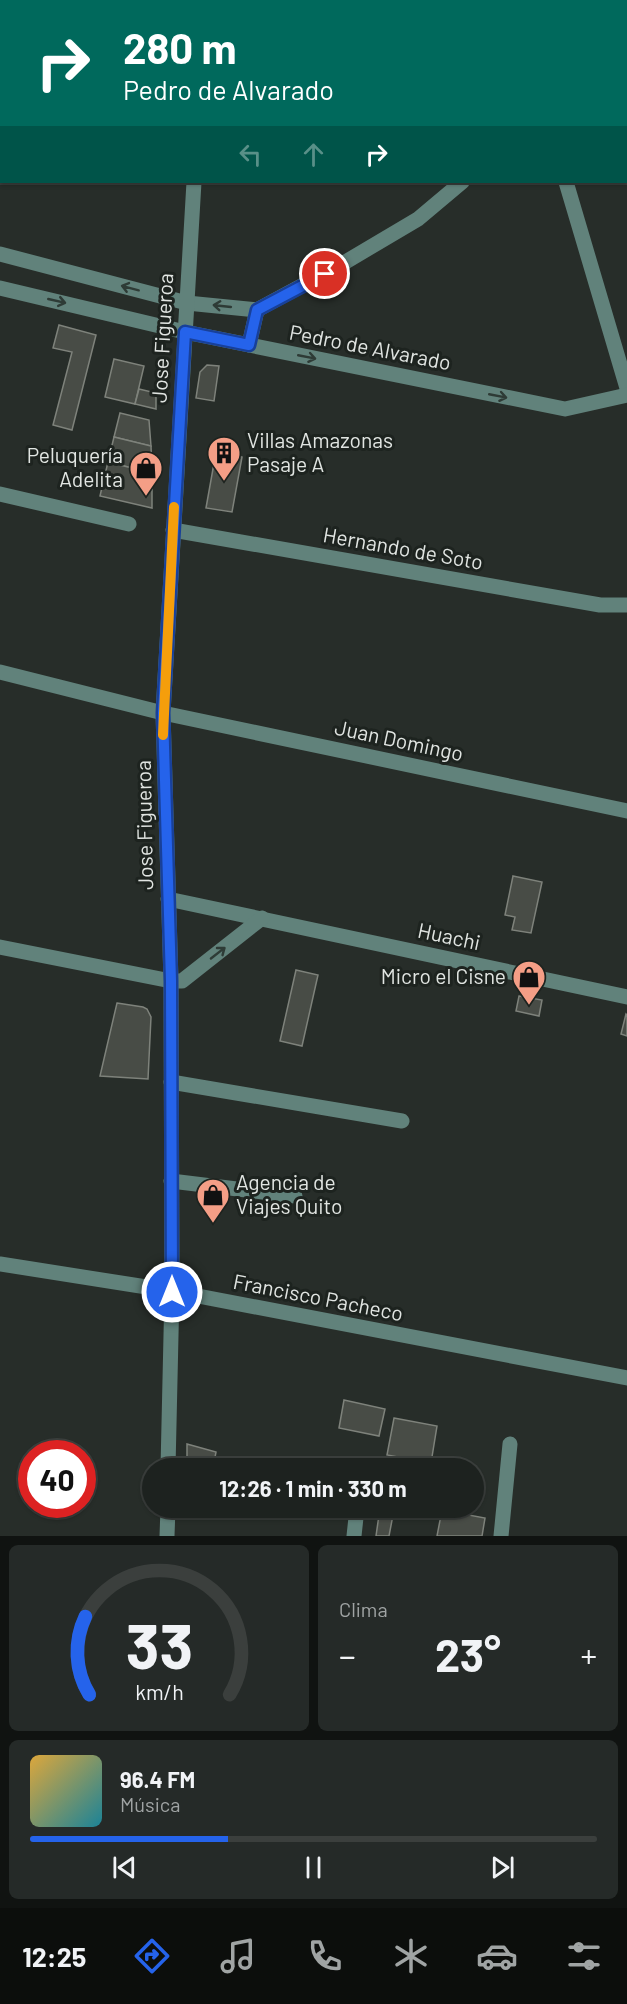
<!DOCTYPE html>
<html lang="es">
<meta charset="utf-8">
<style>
:root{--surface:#1d221f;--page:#252a28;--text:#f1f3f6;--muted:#a0a4a4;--line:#3b3f3d;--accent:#2563eb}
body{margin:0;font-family:Barlow,sans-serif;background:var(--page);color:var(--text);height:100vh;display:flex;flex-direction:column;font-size:22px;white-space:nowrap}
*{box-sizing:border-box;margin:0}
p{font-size:20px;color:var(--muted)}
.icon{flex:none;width:33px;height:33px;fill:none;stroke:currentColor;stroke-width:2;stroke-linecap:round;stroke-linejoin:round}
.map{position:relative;height:1536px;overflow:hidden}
.drawer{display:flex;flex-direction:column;gap:9px;padding:9px;background:#101311;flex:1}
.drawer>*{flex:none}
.guide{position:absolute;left:0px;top:0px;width:627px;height:183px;box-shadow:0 2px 4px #0004,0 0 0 2px var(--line);background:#00695c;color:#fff;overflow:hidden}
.speed{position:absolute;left:18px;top:1440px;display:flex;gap:12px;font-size:30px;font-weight:700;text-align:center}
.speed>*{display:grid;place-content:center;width:78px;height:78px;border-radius:50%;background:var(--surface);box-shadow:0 2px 4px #0004,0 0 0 2px var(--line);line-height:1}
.speed .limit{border:9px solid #d22;background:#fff;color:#111}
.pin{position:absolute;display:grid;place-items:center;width:51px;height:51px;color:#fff;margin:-26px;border:3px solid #fff;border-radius:50%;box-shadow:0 2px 6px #0007}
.me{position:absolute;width:66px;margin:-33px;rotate:0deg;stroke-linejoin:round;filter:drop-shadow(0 0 4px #0008)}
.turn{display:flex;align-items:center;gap:21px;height:126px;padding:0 24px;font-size:27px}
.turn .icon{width:78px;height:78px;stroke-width:2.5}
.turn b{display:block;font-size:42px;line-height:51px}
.lanes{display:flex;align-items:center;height:57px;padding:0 24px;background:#0003;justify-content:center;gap:30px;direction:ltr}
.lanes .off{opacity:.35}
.big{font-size:45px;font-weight:700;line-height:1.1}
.drawer .widget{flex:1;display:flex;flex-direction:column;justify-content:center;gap:9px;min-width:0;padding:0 21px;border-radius:9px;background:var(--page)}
.drawer .dial{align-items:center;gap:0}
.dial svg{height:156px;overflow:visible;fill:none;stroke:var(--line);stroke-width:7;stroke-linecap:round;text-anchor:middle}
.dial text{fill:var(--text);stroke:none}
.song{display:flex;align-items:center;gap:18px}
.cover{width:72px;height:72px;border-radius:9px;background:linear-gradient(135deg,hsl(40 70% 55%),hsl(190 70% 35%))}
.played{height:6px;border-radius:3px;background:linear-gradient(90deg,var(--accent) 35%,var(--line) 35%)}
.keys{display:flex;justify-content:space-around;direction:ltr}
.heat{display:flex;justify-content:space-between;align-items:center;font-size:33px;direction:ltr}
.drawer .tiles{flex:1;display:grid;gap:9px;grid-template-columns:1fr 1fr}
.widget:last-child{grid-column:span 2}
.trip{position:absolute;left:142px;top:1458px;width:342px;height:60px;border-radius:30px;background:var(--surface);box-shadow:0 2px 4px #0004,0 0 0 2px var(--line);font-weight:700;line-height:60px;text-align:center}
.menu{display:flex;height:96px;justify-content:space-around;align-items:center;background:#0c0e0c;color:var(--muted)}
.menu .icon{width:42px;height:42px}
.menu .current{color:var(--accent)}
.menu b{font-size:27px;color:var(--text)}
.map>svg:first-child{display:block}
</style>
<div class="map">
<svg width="627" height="1536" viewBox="0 0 627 1536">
<rect width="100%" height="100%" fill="#272d29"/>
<!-- building -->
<g fill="#484c46" stroke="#7e827b" stroke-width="1.5">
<path d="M59 325 96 335 72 430 53 425 72 352 53 348Z"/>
<path d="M114 359 144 366 135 404 105 397Z"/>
<path d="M207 365 219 366 214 401 196 398 200 372Z"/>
<path d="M139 389 156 393V409L135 404Z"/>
<path d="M120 413 149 420 151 446 114 437Z"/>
<path d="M114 437 151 446 152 473 108 462Z"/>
<path d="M216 452 242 457 232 512 206 508Z"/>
<path d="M108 462 152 473V508L100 496Z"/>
<path d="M513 876 542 882 531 933 512 930 515 917 505 915Z"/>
<path d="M296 970 318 975 302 1046 280 1041Z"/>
<path d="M519 996 542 1000 539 1016 516 1011Z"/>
<path d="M117 1003 143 1007 147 1009 151 1017 148 1079 100 1076Z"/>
<path d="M626 1014 627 1015V1036L621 1034Z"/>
<path d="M344 1400 385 1409 379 1436 339 1428Z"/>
<path d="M394 1418 437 1426 431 1463 387 1455Z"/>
<path d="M187 1444 216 1452 213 1468H187Z"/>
<path d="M380 1508H416L413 1518 393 1515 389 1536H376Z"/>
<path d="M442 1510 485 1518 482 1536H437Z"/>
</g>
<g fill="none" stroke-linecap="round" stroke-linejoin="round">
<!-- minor -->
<g stroke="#61827b" stroke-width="15">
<path d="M204 2V0"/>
<path d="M626 24 627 22"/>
<path d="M626 35H627"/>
<path d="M566 182 627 388"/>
<path d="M0 254 187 303 257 310"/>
<path d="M0 288 185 332 565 409 627 395"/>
<path d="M249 345 257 310 342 264 418 219 462 182"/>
<path d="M0 494 129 524"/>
<path d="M173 530 600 605H627"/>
<path d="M0 672 163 713 627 811"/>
<path d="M168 899 627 997"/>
<path d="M0 947 171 981H182L262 918"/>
<path d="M171 1082 402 1121"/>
<path d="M171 1181 295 1196"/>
<path d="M0 1264 172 1291 627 1378"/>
<path d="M168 1468 172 1291 171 981 163 713 194 182"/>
<path d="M167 1536 168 1508"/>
<path d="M354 1536 357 1508"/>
<path d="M501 1536 510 1444"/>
</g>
</g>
<!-- one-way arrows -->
<defs><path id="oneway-shaft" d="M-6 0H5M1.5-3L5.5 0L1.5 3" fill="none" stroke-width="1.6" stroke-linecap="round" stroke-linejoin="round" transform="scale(1.5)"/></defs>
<g stroke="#2e3b36">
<use href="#oneway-shaft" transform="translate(130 288) rotate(-165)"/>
<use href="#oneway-shaft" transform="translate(57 301) rotate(13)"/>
<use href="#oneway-shaft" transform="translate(222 306) rotate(-174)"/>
<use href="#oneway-shaft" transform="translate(307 357) rotate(11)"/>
<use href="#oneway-shaft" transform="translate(498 396) rotate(11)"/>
<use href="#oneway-shaft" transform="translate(218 953) rotate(-38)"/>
</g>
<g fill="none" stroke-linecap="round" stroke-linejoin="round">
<!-- route casing -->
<g stroke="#184099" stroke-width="15">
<path id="route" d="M172 1292 171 981 163 713 185 332 249 345 257 310 325 274"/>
</g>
<!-- route -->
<use href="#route" stroke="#2563eb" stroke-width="10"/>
<!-- slow -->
<path stroke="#f59e0b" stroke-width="10" d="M163 735 174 507"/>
</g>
<!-- icons -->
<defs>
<g id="building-pin" transform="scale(1.725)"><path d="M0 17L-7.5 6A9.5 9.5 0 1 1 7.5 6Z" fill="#f49e86" stroke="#1d231f"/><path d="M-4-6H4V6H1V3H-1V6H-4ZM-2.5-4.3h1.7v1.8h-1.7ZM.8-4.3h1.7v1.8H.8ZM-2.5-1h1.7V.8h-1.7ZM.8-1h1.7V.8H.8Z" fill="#111"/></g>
<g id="shop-pin" transform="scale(1.725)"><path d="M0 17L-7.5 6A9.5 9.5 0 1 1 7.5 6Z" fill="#f49e86" stroke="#1d231f"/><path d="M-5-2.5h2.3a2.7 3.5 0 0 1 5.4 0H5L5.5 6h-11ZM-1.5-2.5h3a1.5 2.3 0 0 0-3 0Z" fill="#111"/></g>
</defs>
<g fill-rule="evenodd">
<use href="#building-pin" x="224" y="453"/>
<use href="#shop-pin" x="146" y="468"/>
<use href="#shop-pin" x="529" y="977"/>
<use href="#shop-pin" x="213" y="1195"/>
</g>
<g text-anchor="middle" stroke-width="6" stroke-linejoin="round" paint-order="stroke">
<!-- street labels -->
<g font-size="21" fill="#e1e5e2" stroke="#1d231f">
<text transform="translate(163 338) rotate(-87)" y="7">Jose Figueroa</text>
<text transform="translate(370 348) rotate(11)" y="7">Pedro de Alvarado</text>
<text transform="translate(403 549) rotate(10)" y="7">Hernando de Soto</text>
<text transform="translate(399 741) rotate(12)" y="7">Juan Domingo</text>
<text transform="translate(145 825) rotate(-91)" y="7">Jose Figueroa</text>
<text transform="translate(449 937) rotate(12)" y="7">Huachi</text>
<text transform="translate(318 1298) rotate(11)" y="7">Francisco Pacheco</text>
</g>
<!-- poi labels -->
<g font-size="21" fill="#e1e5e2" stroke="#1d231f" text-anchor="start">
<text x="247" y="448">Villas Amazonas<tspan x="247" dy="24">Pasaje A</tspan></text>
<text x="123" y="463" text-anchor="end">Peluquería<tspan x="123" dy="24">Adelita</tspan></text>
<text x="506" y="984" text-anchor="end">Micro el Cisne</text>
<text x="236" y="1190">Agencia de<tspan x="236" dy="24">Viajes Quito</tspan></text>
</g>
</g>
</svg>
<div class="speed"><div class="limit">40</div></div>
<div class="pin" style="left:325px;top:274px;background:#d93025"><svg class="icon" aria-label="arrive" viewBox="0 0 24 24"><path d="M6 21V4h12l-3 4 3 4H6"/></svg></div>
<svg class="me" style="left:172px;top:1292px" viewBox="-20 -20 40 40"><circle r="17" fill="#2563eb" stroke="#fff" stroke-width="3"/><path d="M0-11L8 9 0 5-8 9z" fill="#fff"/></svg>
<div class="trip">12:26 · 1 min · 330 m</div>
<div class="guide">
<div class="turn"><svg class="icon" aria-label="right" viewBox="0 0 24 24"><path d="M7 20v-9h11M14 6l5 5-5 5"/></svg><div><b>280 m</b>Pedro de Alvarado</div></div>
<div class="lanes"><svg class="icon off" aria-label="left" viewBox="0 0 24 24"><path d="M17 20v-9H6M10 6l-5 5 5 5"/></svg><svg class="icon off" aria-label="ahead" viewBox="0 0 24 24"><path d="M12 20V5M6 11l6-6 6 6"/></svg><svg class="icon" aria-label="right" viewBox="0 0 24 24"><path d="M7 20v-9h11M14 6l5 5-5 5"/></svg></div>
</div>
</div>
<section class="drawer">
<div class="tiles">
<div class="widget dial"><svg viewBox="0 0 100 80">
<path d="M14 69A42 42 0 1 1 86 69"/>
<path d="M14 69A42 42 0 0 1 12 29" stroke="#2563eb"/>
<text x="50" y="56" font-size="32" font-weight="700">33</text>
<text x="50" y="72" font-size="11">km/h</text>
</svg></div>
<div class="widget"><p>Clima</p>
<div class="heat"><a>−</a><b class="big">23°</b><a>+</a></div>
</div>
<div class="widget">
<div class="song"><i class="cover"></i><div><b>96.4 FM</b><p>Música</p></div></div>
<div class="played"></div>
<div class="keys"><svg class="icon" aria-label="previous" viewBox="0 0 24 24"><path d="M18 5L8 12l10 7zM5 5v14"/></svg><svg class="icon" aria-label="pause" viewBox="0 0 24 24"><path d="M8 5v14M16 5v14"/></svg><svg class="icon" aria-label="next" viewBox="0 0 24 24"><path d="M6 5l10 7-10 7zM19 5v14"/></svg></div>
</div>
</div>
</section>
<nav class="menu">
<b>12:25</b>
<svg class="icon current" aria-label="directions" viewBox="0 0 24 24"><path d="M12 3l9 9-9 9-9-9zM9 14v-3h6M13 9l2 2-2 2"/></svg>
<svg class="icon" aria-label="music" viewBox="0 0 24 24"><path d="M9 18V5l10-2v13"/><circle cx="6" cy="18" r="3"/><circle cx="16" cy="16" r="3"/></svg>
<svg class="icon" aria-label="phone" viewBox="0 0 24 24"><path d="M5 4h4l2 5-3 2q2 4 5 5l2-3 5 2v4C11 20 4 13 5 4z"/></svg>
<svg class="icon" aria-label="climate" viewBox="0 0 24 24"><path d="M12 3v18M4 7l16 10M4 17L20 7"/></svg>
<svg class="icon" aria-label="car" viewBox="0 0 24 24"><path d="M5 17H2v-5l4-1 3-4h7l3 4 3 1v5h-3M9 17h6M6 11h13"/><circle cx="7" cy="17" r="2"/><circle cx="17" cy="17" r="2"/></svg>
<svg class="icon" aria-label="filters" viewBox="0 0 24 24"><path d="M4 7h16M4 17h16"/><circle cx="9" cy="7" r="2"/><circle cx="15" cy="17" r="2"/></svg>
</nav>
